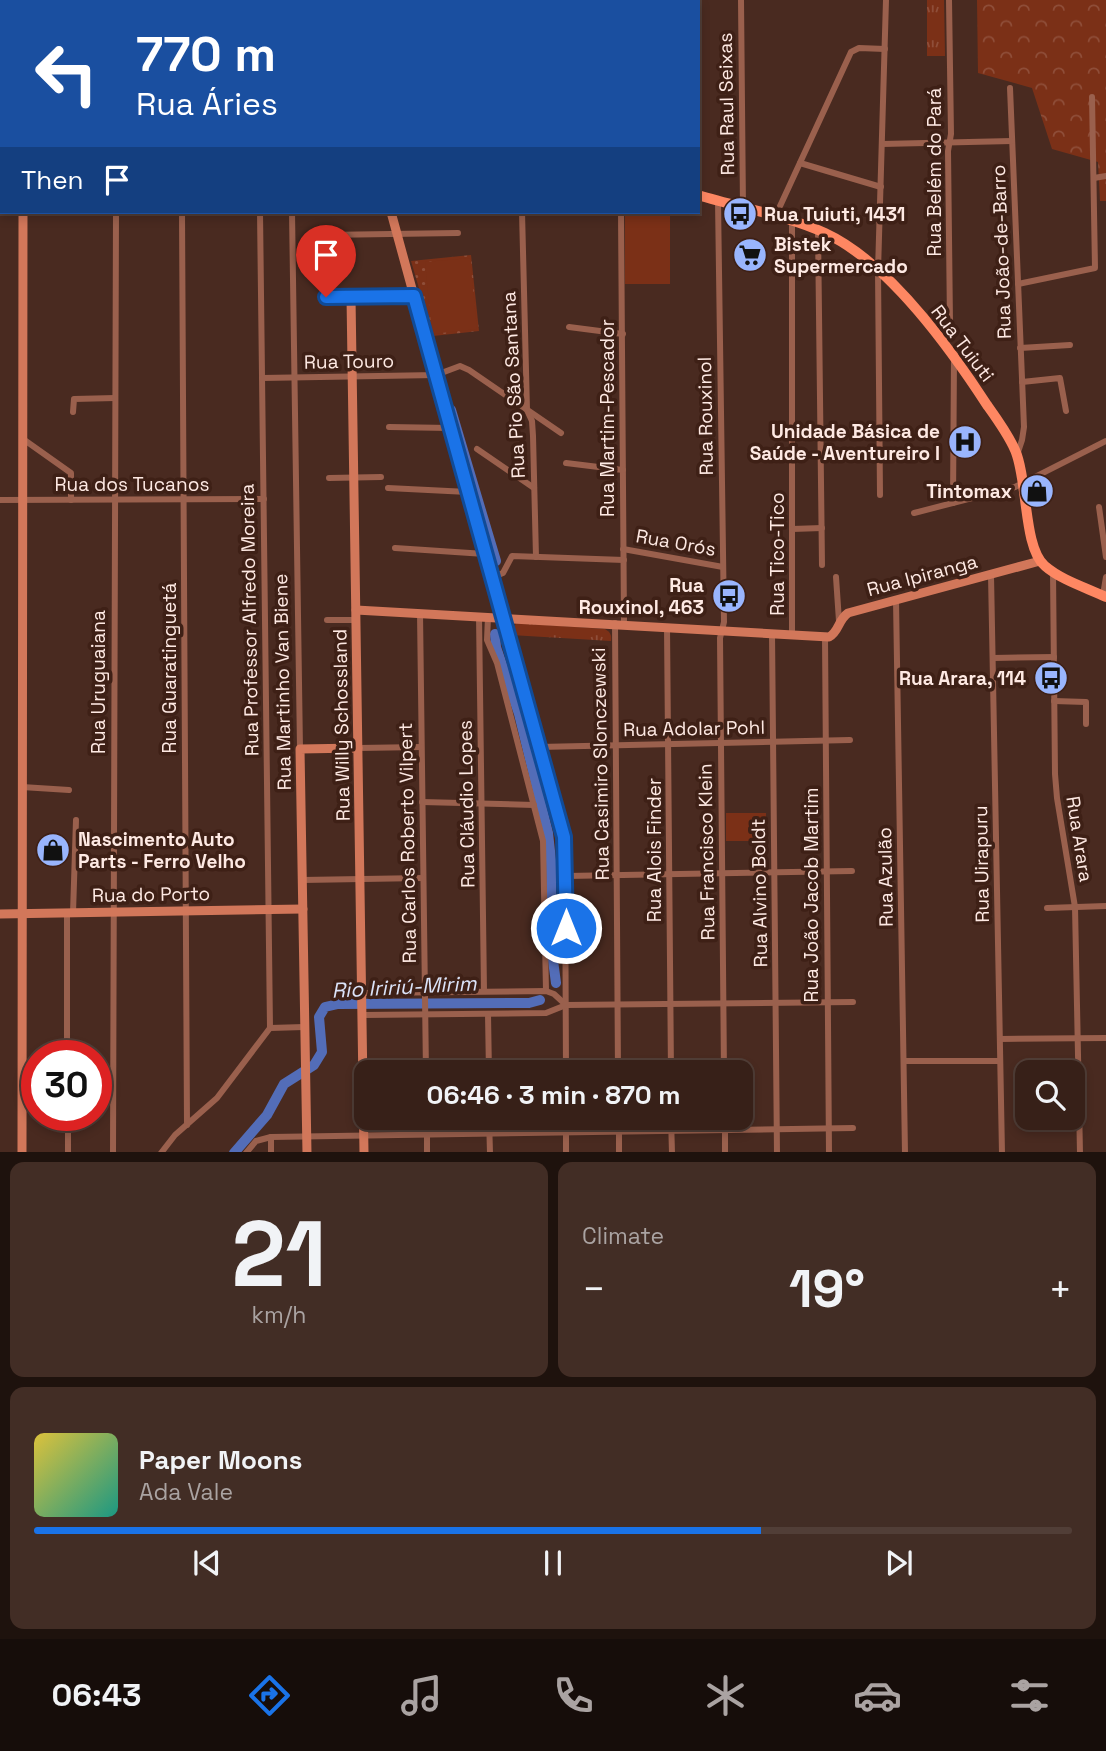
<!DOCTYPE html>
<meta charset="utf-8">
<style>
:root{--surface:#372018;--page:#422d25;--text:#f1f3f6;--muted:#aaa3a2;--line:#513e37;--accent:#1a73e8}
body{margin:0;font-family:"Space Grotesk",sans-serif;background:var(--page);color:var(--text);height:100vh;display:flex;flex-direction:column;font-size:26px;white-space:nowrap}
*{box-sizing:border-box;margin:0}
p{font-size:23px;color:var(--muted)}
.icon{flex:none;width:38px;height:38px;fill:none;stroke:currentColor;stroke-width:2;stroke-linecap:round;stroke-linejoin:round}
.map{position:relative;height:1152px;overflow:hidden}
.drawer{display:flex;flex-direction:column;gap:10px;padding:10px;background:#1e120d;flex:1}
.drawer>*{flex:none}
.top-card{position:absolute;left:0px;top:0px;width:700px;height:214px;box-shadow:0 4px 10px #0003,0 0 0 2px var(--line);background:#1a4fa0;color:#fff;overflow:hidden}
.buttons{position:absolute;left:1015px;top:1060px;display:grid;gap:14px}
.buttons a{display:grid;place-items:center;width:70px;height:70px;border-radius:14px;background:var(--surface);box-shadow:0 4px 10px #0003,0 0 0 2px var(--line);font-size:35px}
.speed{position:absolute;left:21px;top:1040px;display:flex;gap:14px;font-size:35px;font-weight:700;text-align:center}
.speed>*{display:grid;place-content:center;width:91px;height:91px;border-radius:50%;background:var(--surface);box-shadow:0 4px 10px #0003,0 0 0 2px var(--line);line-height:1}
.speed .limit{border:10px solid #d22;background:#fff;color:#111}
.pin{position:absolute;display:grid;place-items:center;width:60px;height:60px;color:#fff;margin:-72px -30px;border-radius:50% 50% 50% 0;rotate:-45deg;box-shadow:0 0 7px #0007}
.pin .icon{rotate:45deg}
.me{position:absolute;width:77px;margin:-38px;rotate:0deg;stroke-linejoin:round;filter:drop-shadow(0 0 5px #0008)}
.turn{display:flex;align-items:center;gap:24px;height:147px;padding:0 21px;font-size:32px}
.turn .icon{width:91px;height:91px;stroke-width:2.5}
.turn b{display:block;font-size:49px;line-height:60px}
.then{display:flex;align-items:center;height:66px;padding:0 21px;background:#0003;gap:14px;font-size:26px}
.big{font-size:52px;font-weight:700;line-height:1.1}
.drawer .card{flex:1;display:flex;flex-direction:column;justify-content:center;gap:10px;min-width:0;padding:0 24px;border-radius:14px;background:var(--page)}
.drawer .dial{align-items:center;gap:0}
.dial b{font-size:91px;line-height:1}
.song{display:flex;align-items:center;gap:21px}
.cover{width:84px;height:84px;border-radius:10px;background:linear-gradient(135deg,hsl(50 70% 55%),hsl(170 70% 35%))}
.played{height:7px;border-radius:4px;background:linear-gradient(90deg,var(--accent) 70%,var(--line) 70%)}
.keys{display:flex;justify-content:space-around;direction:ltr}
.heat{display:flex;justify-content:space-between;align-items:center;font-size:38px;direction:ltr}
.drawer .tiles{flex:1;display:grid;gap:10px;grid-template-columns:1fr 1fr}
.card:last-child{grid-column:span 2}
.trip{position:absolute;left:354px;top:1060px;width:399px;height:70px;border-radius:14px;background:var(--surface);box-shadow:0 4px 10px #0003,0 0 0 2px var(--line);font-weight:700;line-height:70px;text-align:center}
.dock{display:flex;height:112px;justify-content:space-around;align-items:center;background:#160d0a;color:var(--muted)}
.dock .icon{width:49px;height:49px}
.dock .selected{color:var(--accent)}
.dock b{font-size:32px;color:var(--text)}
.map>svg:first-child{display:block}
</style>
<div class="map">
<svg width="1106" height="1153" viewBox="0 0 1106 1153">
<defs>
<pattern id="grass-dots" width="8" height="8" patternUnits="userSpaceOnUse" patternTransform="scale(1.75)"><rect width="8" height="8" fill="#7b3017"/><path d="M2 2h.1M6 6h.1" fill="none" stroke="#8f4e39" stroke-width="1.8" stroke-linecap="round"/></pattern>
<pattern id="forest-crowns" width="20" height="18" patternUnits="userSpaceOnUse" patternTransform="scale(1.75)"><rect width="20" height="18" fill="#7b3017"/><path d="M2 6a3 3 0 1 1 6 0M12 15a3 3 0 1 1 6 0" fill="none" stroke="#8f4e39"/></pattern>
<pattern id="park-tufts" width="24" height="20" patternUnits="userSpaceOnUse" patternTransform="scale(1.75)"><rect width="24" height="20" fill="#7b3017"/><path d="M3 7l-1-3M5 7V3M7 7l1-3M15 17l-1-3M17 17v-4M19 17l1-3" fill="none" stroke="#8f4e39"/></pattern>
</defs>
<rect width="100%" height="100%" fill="#492a20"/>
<!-- grass -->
<path fill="url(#grass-dots)" d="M471 255 479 331 433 336 411 261Z"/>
<!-- forest -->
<path fill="url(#forest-crowns)" d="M977 0H1106V201H1100L1098 162 1052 149 1032 88 978 73Z"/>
<!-- park -->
<g fill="url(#park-tufts)">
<path d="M927 0H944L945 56H927Z"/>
<path d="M516 623 605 629C610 632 612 635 611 641L511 635Z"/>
</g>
<!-- pitch -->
<g fill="#7b3017">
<rect x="625" y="212" width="45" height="72"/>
<path d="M470 258 477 329 432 334 425 262Z"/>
<rect x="726" y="813" width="40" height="28"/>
</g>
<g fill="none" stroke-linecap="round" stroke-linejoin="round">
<!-- river -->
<g stroke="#536db8" stroke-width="10">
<path d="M451 410 496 561"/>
<path d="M495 634 496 647 519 714 548 833 551 860 552 953 556 983"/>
<path d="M234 1153 267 1115 284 1084 314 1065 322 1052 319 1017 325 1007 338 1004 529 1003 540 1000"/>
</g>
<!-- street -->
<g stroke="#9a604d" stroke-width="6">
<path d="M181 0V2"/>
<path d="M240 0V2"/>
<path d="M290 0V2"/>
<path d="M558 0V2"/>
<path d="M613 0V2"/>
<path d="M665 0V2"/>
<path d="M693 0V2"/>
<path d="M741 0 743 208"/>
<path d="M119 2V0"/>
<path d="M481 2V0"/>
<path d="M1010 88 1024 427 1022 440 1017 455"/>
<path d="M882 144 1012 141"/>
<path d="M800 163 881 187"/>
<path d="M1094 178 1106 176"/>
<path d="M718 201 724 622 720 638 724 1073"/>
<path d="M182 212 187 1125"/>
<path d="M260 212 270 1028"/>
<path d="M292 212 300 749"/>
<path d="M522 212 527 410 532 421 533 436 536 557"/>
<path d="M621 212 624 624"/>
<path d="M775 217 851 52 859 48 885 49"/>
<path d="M792 222V635"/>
<path d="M818 230 822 565"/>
<path d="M324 235 458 233"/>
<path d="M1018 284 1095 268 1092 97"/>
<path d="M326 297H351"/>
<path d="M569 327 623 334"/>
<path d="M944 343 950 323 948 151 951 134 949 0"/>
<path d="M1020 348 1070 345"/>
<path d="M262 378 436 375 460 366 469 370 561 433"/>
<path d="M1022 382 1060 378 1066 411"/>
<path d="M73 412 74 399 115 398"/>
<path d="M389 427 450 428"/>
<path d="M23 439 71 473V500"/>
<path d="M477 449 534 488"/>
<path d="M566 463 623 470"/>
<path d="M329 478 381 477"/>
<path d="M388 488 468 492"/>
<path d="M880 495 878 271 886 0"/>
<path d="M0 500 264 499"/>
<path d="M953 503 954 357"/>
<path d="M1099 507 1106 557"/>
<path d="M914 513 1015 487 1106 441"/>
<path d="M792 529 822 528"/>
<path d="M395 548 485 554"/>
<path d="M623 549 723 567"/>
<path d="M1053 572 1055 774 1057 798 1075 907 1080 1153"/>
<path d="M991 575 1002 1153"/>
<path d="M836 577 839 621"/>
<path d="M491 578 503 573 512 556 624 560"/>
<path d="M1103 595 1106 577"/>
<path d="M896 600 905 1153"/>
<path d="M420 613 426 1073"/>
<path d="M479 616 484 991"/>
<path d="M488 617 487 640 497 663 543 841 546 991"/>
<path d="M502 618 565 846 566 1073"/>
<path d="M327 620H356"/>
<path d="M615 623 618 1073"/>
<path d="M667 627 671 1073"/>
<path d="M772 633 777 1153"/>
<path d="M825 637 829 1153"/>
<path d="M993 658 1054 657"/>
<path d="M1054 701 1086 702V724"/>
<path d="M539 747 850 740"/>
<path d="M358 748 421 747"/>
<path d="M22 787 69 790"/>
<path d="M422 802 534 805"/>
<path d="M566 876 852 871"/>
<path d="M302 880 423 878"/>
<path d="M1047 908 1106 906"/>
<path d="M67 913V1055"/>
<path d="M73 913 76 820"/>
<path d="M362 993 546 991 554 994 566 1005"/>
<path d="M488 1014 489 1073"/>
<path d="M363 1015 546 1013 566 1005 853 1002"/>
<path d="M1000 1039 1106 1038"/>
<path d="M904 1061H1000"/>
<path d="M542 1073H566"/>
<path d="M68 1115V1153"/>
<path d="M427 1118V1153"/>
<path d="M489 1118 490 1153"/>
<path d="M566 1118V1153"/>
<path d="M619 1118V1153"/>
<path d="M671 1118 672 1153"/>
<path d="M725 1118V1153"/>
<path d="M271 1137V1153"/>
<path d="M113 1153 116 212"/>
<path d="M161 1153 175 1135 217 1098 270 1028 304 1027"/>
<path d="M246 1153 256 1141 271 1137 853 1128"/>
</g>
<!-- secondary -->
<g stroke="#d2775a" stroke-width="9">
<path d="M23 0V2"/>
<path d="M0 170H2"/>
<path d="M391 212 502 618"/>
<path d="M356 610 829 637C839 632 838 620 848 613L1040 561"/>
<path d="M0 914 303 909"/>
<path d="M22 1153 23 212"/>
<path d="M307 1153 300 749 358 748"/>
<path d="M364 1153 351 297 414 295"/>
</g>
<!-- primary -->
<g stroke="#fe8762" stroke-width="10">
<path d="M330 0 331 2"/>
<path d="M373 0 375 2"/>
<path d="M698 195C740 208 786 215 825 233 888 262 950 348 987 405 997 419 1008 434 1015 450 1028 479 1023 548 1045 566 1061 580 1087 588 1106 597"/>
</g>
</g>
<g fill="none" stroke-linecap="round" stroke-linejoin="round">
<!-- route casing -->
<g stroke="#114b97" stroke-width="18">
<path id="route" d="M326 297 414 296 564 837 566 928"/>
</g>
<!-- route -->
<use href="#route" stroke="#1a73e8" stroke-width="12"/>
</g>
<!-- icons -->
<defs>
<g id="bus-disc" transform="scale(1.75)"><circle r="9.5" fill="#99b5fd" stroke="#3e2016"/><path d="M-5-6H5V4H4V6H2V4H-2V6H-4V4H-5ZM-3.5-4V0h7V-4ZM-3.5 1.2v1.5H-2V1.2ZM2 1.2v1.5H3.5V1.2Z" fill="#111"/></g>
<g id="supermarket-disc" transform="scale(1.75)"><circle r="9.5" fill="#99b5fd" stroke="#3e2016"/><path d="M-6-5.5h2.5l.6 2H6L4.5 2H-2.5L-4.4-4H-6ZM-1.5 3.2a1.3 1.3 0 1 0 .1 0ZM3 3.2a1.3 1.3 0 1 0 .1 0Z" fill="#111"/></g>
<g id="hospital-disc" transform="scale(1.75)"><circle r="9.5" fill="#99b5fd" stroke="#3e2016"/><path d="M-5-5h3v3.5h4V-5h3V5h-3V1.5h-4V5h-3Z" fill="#111"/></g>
<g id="shop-disc" transform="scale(1.75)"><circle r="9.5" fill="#99b5fd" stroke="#3e2016"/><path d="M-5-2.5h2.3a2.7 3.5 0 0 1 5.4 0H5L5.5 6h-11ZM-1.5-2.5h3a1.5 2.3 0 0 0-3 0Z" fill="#111"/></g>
</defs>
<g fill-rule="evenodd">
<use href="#bus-disc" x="740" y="214"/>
<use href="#supermarket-disc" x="750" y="255"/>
<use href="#hospital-disc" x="965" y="442"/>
<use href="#shop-disc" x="1037" y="491"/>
<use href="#bus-disc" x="729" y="596"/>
<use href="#bus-disc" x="1051" y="678"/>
<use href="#shop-disc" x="53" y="850"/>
</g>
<g text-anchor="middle" stroke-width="7" stroke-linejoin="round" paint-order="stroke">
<!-- street labels -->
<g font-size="19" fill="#fee9e3" stroke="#3e2016">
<text transform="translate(726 104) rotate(-91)" y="7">Rua Raul Seixas</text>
<text transform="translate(934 172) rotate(-90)" y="7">Rua Belém do Pará</text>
<text transform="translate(1001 252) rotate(-92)" y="7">Rua João-de-Barro</text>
<text transform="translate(963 343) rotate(53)" y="7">Rua Tuiuti</text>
<text transform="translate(349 361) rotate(-1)" y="7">Rua Touro</text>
<text transform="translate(513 385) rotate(-93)" y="7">Rua Pio São Santana</text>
<text transform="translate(705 416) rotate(-91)" y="7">Rua Rouxinol</text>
<text transform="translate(607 418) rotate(-90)" y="7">Rua Martim-Pescador</text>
<text x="132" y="491">Rua dos Tucanos</text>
<text transform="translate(676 542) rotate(10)" y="7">Rua Orós</text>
<text transform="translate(777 554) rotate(-90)" y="7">Rua Tico-Tico</text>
<text transform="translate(922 575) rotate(-15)" y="7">Rua Ipiranga</text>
<text transform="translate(249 620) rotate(-91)" y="7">Rua Professor Alfredo Moreira</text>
<text transform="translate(169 668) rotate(-90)" y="7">Rua Guaratinguetá</text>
<text transform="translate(98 682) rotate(-90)" y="7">Rua Uruguaiana</text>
<text transform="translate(282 682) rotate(-91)" y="7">Rua Martinho Van Biene</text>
<text transform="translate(341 725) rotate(-91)" y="7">Rua Willy Schossland</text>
<text transform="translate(694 728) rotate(-1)" y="7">Rua Adolar Pohl</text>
<text transform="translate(600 764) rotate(-91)" y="7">Rua Casimiro Slonczewski</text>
<text transform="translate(466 804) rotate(-91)" y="7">Rua Cláudio Lopes</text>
<text transform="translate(1080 839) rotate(81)" y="7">Rua Arara</text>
<text transform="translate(407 843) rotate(-91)" y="7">Rua Carlos Roberto Vilpert</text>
<text transform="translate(654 850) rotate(-90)" y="7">Rua Alois Finder</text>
<text transform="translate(706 852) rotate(-91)" y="7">Rua Francisco Klein</text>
<text transform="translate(981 864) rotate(-91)" y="7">Rua Uirapuru</text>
<text transform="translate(885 877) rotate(-91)" y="7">Rua Azulão</text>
<text transform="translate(759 893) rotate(-91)" y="7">Rua Alvino Boldt</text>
<text transform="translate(151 894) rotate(-1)" y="7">Rua do Porto</text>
<text transform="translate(811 895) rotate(-90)" y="7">Rua João Jacob Martim</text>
</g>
<!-- poi labels -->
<g font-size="19" font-weight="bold" fill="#fee9e3" stroke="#3e2016" text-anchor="end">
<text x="764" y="221" text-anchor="start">Rua Tuiuti, 1431</text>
<text x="774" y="251" text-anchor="start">Bistek<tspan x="774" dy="22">Supermercado</tspan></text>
<text x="940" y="438">Unidade Básica de<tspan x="940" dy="22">Saúde - Aventureiro I</tspan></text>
<text x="1012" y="498">Tintomax</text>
<text x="704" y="592">Rua<tspan x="704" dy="22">Rouxinol, 463</tspan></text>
<text x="1026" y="685">Rua Arara, 114</text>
<text x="78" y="846" text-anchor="start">Nascimento Auto<tspan x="78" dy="22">Parts - Ferro Velho</tspan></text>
</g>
<!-- water labels -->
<g font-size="21" font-style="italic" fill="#dbe3f8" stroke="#3e2016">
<text transform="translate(404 987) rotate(-3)" y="7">Rio Iririú-Mirim</text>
</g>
</g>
</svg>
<div class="buttons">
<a><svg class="icon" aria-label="search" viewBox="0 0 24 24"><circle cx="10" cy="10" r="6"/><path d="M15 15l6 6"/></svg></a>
</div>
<div class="speed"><div class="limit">30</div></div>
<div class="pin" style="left:326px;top:297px;background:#d93025"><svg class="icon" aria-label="arrive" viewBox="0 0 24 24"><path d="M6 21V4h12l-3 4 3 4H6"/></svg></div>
<svg class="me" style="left:566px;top:928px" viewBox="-20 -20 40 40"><circle r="17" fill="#1a73e8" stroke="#fff" stroke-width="3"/><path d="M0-11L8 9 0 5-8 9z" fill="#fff"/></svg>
<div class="trip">06:46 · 3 min · 870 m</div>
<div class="top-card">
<div class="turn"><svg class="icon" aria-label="left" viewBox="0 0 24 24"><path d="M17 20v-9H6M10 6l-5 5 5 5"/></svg><div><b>770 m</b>Rua Áries</div></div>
<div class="then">Then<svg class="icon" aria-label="arrive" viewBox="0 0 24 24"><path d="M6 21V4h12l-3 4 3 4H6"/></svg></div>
</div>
</div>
<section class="drawer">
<div class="tiles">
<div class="card dial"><b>21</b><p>km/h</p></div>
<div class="card"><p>Climate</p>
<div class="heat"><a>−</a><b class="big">19°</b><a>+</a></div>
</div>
<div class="card">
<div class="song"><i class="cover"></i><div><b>Paper Moons</b><p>Ada Vale</p></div></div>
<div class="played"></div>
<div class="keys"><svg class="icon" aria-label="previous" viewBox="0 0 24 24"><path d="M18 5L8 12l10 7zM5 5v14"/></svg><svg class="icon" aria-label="pause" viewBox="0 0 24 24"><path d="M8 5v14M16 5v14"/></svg><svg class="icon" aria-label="next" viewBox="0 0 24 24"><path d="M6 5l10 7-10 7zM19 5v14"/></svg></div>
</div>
</div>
</section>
<nav class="dock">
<b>06:43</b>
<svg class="icon selected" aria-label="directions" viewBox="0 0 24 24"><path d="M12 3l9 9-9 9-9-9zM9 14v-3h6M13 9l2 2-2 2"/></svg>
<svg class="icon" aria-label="music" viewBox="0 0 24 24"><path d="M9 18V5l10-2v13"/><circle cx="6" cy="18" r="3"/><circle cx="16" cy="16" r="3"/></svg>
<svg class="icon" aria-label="phone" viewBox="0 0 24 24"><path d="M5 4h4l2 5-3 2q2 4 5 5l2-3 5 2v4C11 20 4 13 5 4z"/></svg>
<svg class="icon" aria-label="climate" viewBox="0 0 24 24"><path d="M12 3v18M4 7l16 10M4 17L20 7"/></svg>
<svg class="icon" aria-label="car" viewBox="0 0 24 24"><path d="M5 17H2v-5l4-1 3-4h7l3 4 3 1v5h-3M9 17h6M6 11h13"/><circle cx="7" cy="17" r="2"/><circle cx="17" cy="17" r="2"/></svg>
<svg class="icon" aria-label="filters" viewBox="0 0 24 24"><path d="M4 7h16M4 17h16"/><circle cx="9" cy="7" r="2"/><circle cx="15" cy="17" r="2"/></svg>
</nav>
